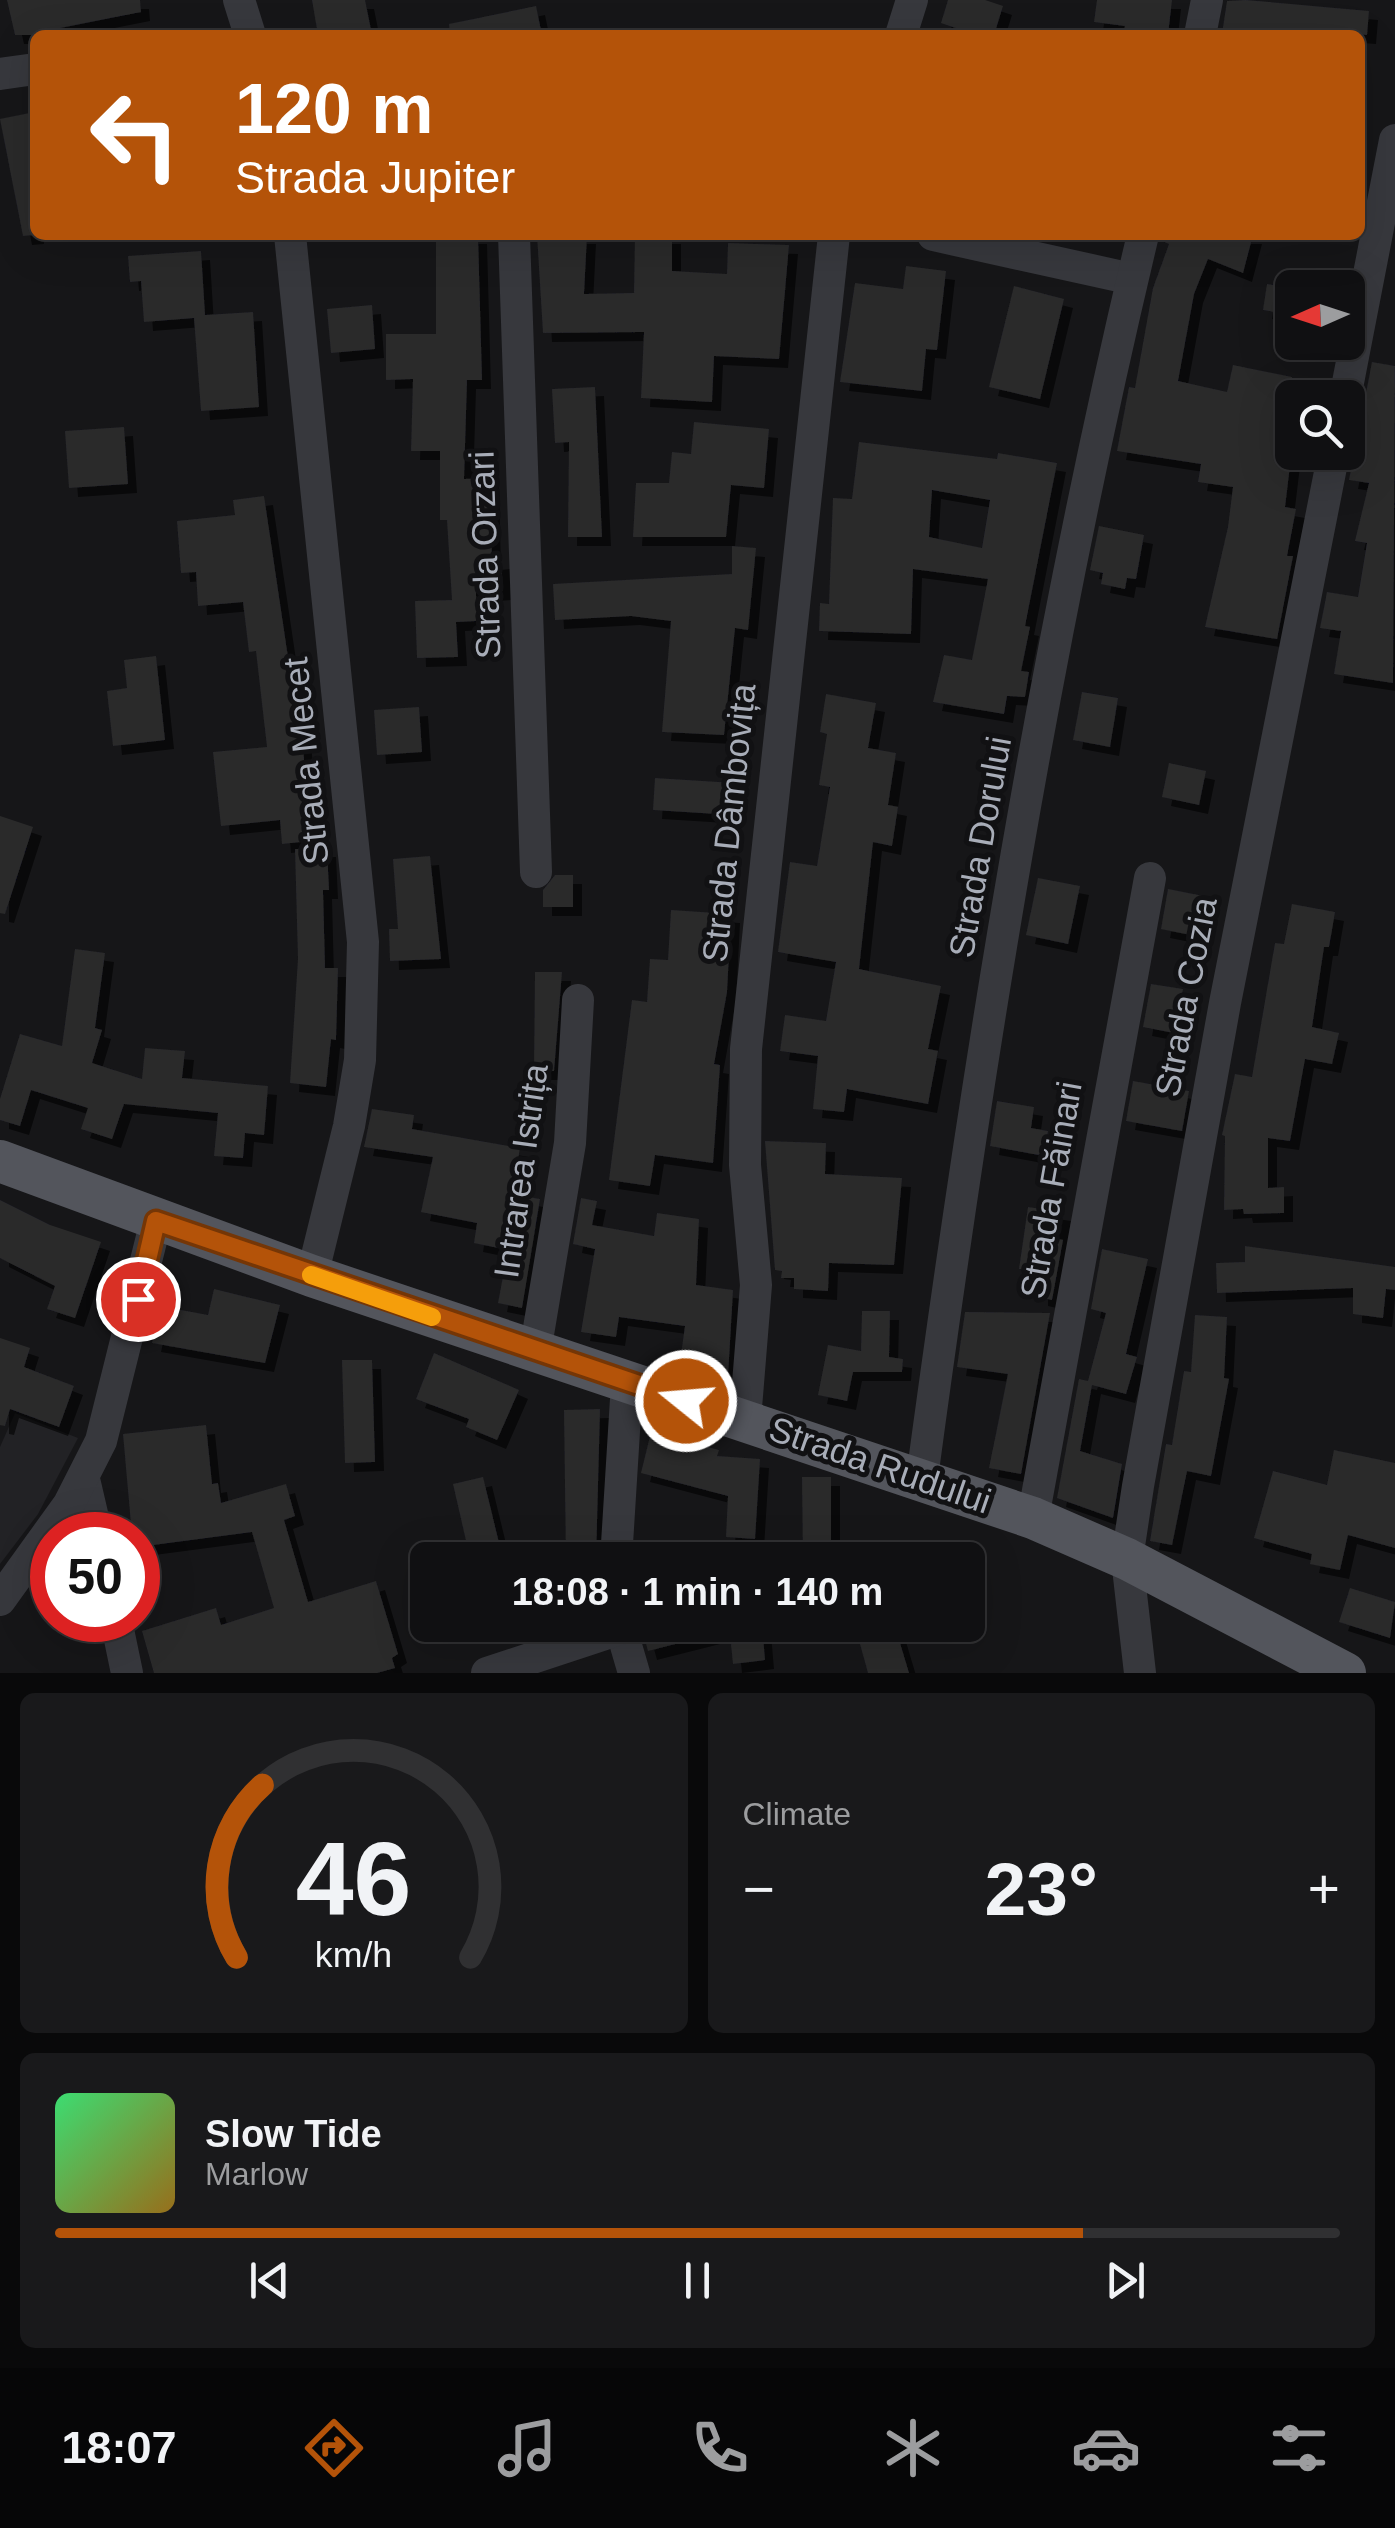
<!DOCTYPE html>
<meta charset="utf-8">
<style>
:root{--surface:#101012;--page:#19191b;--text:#f1f3f6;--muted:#9c9d9f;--line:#303032;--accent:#b45309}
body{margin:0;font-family:Helvetica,sans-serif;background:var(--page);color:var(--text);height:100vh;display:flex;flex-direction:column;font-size:38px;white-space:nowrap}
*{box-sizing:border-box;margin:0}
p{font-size:32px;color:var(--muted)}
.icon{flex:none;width:55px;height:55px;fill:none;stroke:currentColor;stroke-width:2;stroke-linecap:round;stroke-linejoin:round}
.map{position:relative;height:1673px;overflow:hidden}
.side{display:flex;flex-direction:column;gap:20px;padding:20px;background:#09090a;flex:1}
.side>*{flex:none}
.banner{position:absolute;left:30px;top:30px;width:1335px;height:210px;border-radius:15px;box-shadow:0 10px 40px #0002,0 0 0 2px var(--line);background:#b45309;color:#fff;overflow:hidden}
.needle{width:65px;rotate:267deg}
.controls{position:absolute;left:1275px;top:270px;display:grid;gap:20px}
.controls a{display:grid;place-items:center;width:90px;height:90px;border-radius:15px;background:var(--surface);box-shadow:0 10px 40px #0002,0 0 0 2px var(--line);font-size:50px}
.speed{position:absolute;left:30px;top:1512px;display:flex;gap:20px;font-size:50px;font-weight:700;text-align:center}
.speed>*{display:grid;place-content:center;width:130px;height:130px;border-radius:50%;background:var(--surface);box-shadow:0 10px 40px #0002,0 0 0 2px var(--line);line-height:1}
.speed .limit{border:15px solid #d22;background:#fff;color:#111}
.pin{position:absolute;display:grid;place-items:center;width:85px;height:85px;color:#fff;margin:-42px;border:5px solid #fff;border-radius:50%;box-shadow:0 2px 10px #0007}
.me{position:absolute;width:110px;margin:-55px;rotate:287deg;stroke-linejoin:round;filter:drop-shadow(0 0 8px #0008)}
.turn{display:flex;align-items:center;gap:35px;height:210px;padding:0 40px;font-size:45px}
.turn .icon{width:130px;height:130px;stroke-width:2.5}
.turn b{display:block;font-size:70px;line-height:85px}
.big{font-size:75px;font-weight:800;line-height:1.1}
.side .widget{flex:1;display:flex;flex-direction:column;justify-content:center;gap:15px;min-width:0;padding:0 35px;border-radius:15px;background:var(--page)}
.side .dial{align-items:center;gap:0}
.dial svg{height:260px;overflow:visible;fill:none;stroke:var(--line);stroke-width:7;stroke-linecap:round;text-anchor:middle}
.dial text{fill:var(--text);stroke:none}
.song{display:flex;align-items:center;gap:30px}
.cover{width:120px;height:120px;border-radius:15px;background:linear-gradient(135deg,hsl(140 70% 55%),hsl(40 70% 35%))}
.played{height:10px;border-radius:5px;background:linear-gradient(90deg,var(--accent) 80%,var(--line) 80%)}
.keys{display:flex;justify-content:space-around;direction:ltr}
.heat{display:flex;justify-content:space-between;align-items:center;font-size:55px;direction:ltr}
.side .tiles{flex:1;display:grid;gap:20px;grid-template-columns:1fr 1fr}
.widget:last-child{grid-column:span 2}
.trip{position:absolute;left:410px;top:1542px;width:575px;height:100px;border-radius:15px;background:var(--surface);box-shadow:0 10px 40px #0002,0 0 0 2px var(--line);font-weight:800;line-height:100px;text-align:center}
.tab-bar{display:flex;height:160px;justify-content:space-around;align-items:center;background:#060607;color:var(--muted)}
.tab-bar .icon{width:70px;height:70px}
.tab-bar .current{color:var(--accent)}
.tab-bar b{font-size:45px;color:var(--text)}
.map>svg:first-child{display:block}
</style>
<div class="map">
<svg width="1395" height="1673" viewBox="0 0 1395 1673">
<defs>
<filter id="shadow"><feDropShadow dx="9" dy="9" stdDeviation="0" flood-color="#0009"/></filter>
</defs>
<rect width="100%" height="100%" fill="#161618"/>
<!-- built -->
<path fill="#222225" d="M15 1413 78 1438 38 1514 0 1564V1447Z"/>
<!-- building -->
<g fill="#29292c" fill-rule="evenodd" filter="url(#shadow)">
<path d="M7 0H140L141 12 60 28 61 35H15Z"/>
<path d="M312 0H365L372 35H318Z"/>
<path d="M948 0H985L1003 6 994 35H976L941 23Z"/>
<path d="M1097 0H1172L1168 35H1123L1125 26 1094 22Z"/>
<path d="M1246 0 1369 11 1367 35 1284 29V35L1222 34 1227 1Z"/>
<path d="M536 6 542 35H450L449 24Z"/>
<path d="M35 112V235L23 236 0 119Z"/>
<path d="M436 235H478L482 380H467L464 479 490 478 492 561 501 560 503 591 476 593 477 621 456 622 458 657 417 658 415 601 452 600 447 520H440V451H411L413 379 386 380V334H436Z"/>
<path d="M537 235H587L584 294 634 293 635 235H672V271L727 274 728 243 789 245 779 359 714 356 712 402 641 398 644 332 543 333Z"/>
<path d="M1162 235H1253L1243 273 1208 259 1194 294 1178 381 1227 392 1233 365 1292 377V449L1285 507 1296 509 1287 556H1293L1277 639 1205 627 1228 527 1233 487 1198 482 1201 464 1117 451 1129 387 1135 388 1153 288 1169 244 1162 241Z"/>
<path d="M201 251 205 315 253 312 259 407 201 411 194 318 144 322 141 281 130 282 128 256Z"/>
<path d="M906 266 946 271 937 350 926 349 922 391 840 382 855 283 903 289Z"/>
<path d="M1267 284 1292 288V315L1263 310Z"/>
<path d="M1014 286 1064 299 1040 399 989 387Z"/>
<path d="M372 305 375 349 331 353 327 309Z"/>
<path d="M1372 362 1395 366 1393 683 1334 674 1341 631 1320 628 1327 592 1358 597 1367 543 1355 541 1369 483 1349 480Z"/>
<path d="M595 387 602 537H568L569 442 555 443 552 389Z"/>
<path d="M694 422 769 429 764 488 731 485 726 537H633L636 483H669L672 452 691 454Z"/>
<path d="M124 427 128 484 69 488 65 431Z"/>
<path d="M859 442 997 459 998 453 1057 463 1025 626 1030 627 1021 671 1029 672 1025 697 1007 696 1004 714 933 702 944 655 972 660 988 579 913 569 911 634 819 631 820 603 829 604 833 498 852 499ZM932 490 990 500 982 548 929 537Z"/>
<path d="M264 496 293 691H299L310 841 282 844 280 820 221 826 213 752 267 747 256 651 249 652 243 602 198 606 196 572 181 573 177 521 235 515 233 500Z"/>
<path d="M1099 526 1144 535 1136 579 1127 578 1125 589 1101 584 1103 573 1090 570Z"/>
<path d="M732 546 756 548 748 630 735 628 724 735 662 732 671 621 631 616 555 620 553 584 732 574Z"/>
<path d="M156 656 165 740 113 746 107 691 127 688 124 660Z"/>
<path d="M1082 692 1118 698 1110 747 1073 740Z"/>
<path d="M826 694 876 703 868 748 896 753 888 805 898 807 892 846 873 842 859 969 941 986 928 1049 938 1051 928 1104 847 1089 844 1112 813 1109 818 1056 780 1051 785 1015 826 1021 836 962 778 952 790 862 817 866 830 787 819 785 827 734 820 732Z"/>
<path d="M419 707 422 752 377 755 374 710Z"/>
<path d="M1169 763 1206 771 1199 805 1162 797Z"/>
<path d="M655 778 735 783 733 815 653 810Z"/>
<path d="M0 816 33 827 5 914 0 913Z"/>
<path d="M327 848 329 890H323L325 968H338L336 1040 331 1039 326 1087 290 1083 298 959 295 849Z"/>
<path d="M430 856 441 959 390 961 389 929H398L393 859Z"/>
<path d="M555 875H573V907H543V890Z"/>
<path d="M1038 878 1080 886 1068 944 1026 935Z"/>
<path d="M1168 889 1204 896 1196 936 1161 929Z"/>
<path d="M1292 904 1335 912 1329 947H1324L1312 1027 1339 1033 1332 1064 1305 1059 1290 1141 1268 1138V1188L1284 1187V1213L1244 1214 1243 1209 1224 1210 1225 1136 1222 1135 1235 1074 1252 1077 1275 943 1284 944Z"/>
<path d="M671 910 731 914 727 992 714 1064 720 1065 713 1163 655 1155 650 1186 609 1180 632 1000 647 1002 650 959 668 960Z"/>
<path d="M75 949 105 953 95 1028 102 1030 92 1063 142 1079 145 1048 185 1051 182 1078 268 1086 264 1135 245 1133 243 1158 214 1156 218 1113 124 1104 112 1139 81 1129 88 1108 31 1090 20 1126 0 1120V1099L20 1034 62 1046Z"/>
<path d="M535 972H562L554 1071H534Z"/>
<path d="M1151 984 1183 989 1174 1033 1143 1027Z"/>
<path d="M1133 1081 1189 1091 1182 1131 1126 1121Z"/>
<path d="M997 1101 1034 1107 1031 1128 1048 1131 1044 1156 990 1146Z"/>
<path d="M372 1109 414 1115 412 1129 520 1148 512 1194 540 1199 522 1308 498 1303 508 1250 474 1243 477 1223 421 1212 433 1157 364 1147Z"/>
<path d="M765 1141 826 1143 825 1174 902 1178 894 1265 829 1263 828 1291 794 1289V1278H781L782 1271 775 1270Z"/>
<path d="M581 1198 597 1201 592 1225 654 1236 657 1213 699 1219 696 1285 733 1290 728 1376 679 1369 685 1326 619 1317 616 1337 581 1332 595 1249 573 1244Z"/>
<path d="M0 1200 50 1225 101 1242 75 1318 47 1309 55 1286 0 1258Z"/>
<path d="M1028 1207 1062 1212 1058 1239 1063 1240 1052 1300 1039 1297V1270L1019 1269Z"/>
<path d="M1245 1246 1395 1267V1290L1386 1289 1383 1318 1353 1314V1288L1217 1293 1216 1263 1245 1262Z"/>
<path d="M1102 1249 1148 1259 1126 1354 1137 1357 1126 1394 1092 1385 1080 1451 1122 1464 1113 1518 1057 1498 1079 1379 1088 1381 1106 1313 1091 1309Z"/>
<path d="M214 1289 280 1305 265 1363 152 1343 160 1306 208 1315Z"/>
<path d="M862 1311H890L889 1357 903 1359 902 1372H853L847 1401 818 1395 828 1345 861 1351Z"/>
<path d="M965 1312 1050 1313 1021 1474 989 1468 1008 1374 957 1367Z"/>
<path d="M1195 1315 1227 1317 1224 1378 1229 1379 1211 1476 1187 1471 1172 1545 1150 1541 1166 1444 1172 1445 1184 1371 1191 1372Z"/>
<path d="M0 1338 30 1348 24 1367 74 1386 59 1427 10 1409 5 1426 0 1425Z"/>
<path d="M434 1353 519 1390 497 1440 466 1427 469 1419 416 1399Z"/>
<path d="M342 1360H372L375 1462 345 1463Z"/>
<path d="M600 1409 596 1560H566L564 1410Z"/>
<path d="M206 1425 212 1484 218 1483 221 1503 286 1484 295 1516 284 1520 308 1602 376 1581 398 1654 392 1658 395 1668 377 1673H154L142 1631 216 1608 221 1625 274 1608 252 1532 138 1547V1535H132L123 1434Z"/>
<path d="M651 1432 719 1450 717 1456 760 1459 755 1539 726 1537 728 1496 641 1473Z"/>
<path d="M1334 1450 1395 1463V1548L1348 1535 1340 1570 1310 1564 1312 1554 1254 1538 1273 1471 1327 1485Z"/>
<path d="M483 1477 501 1551 470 1558 453 1484Z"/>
<path d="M802 1477H831V1560H803Z"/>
<path d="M1350 1588 1395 1602 1390 1638 1339 1622Z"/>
<path d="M641 1625H714L715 1634 648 1651Z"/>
<path d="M729 1625H762L765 1660 733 1664Z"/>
<path d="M897 1633 909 1673H868L860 1644Z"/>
</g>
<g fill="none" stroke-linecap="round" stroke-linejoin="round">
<!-- minor -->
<g stroke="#37383d" stroke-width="32">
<path d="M239 0 250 35"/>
<path d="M901 35 912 0"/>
<path d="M1200 35 1207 0"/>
<path d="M0 74 35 69"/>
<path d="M290 235 363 942 360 1060 349 1126 312 1276"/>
<path d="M514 235 536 872"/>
<path d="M933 235 1132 279"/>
<path d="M1345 398 1395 140"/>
<path d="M535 1352 570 1143 578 1000"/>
<path d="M745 1420 756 1285 745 1165 746 1049 834 235"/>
<path d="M922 1478C978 1061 1045 644 1143 235"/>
<path d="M84 1479 97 1535"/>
<path d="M1033 1518 1150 878"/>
<path d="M616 1560 627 1383"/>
<path d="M0 1600 69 1504 101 1441 156 1221"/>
<path d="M116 1620 127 1673"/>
<path d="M620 1625 634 1673"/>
<path d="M487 1673 620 1629"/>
<path d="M1140 1673 1127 1559 1138 1486 1225 1003 1334 452"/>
</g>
<!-- major -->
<path stroke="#53555c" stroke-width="42" d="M0 1161 312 1276 1033 1518 1127 1559 1345 1673"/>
</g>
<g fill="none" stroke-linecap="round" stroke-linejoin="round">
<!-- route casing -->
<g stroke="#753606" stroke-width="25">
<path id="route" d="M138 1299 156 1221 686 1401"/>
</g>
<!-- route -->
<use href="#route" stroke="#b45309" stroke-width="18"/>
<!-- slow -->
<path stroke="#f59e0b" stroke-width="18" d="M311 1275 432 1317"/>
</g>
<g text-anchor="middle" stroke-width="10" stroke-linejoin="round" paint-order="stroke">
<!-- street labels -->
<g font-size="35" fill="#a8adb8" stroke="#111113">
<text transform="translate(485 555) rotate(-92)" y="12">Strada Orzari</text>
<text transform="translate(306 761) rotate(-96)" y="12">Strada Mecet</text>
<text transform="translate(729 823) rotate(-84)" y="12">Strada Dâmbovița</text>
<text transform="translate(980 847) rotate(-80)" y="12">Strada Dorului</text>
<text transform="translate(1186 997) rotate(-79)" y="12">Strada Cozia</text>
<text transform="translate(521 1171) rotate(-82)" y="12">Intrarea Istrița</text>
<text transform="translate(1051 1190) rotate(-80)" y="12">Strada Făinari</text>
<text transform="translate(880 1465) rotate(19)" y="12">Strada Rudului</text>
</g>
</g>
</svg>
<div class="controls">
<a><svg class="needle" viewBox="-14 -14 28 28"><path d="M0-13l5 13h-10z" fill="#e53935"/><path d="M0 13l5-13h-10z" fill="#9c9d9f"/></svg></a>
<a><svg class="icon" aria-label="search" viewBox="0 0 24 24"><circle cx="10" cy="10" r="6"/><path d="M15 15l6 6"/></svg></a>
</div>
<div class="speed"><div class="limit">50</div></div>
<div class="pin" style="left:138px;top:1299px;background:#d93025"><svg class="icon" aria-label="arrive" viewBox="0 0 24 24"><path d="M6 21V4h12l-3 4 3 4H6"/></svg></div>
<svg class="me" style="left:686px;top:1401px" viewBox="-20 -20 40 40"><circle r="17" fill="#b45309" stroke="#fff" stroke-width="3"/><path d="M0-11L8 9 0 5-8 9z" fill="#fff"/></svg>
<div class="trip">18:08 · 1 min · 140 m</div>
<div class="banner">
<div class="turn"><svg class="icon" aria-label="left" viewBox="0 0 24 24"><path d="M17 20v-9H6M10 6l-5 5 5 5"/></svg><div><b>120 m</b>Strada Jupiter</div></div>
</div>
</div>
<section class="side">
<div class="tiles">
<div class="widget dial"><svg viewBox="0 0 100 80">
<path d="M14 69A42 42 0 1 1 86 69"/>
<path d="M14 69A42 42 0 0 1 22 16" stroke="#b45309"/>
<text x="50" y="56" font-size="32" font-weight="700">46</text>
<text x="50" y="72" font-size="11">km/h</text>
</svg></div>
<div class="widget"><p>Climate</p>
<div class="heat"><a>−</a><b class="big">23°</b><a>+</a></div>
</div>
<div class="widget">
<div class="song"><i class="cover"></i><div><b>Slow Tide</b><p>Marlow</p></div></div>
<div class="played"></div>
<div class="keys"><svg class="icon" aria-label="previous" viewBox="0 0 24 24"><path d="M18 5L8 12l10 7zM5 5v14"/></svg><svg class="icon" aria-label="pause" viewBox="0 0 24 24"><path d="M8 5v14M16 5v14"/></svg><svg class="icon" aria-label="next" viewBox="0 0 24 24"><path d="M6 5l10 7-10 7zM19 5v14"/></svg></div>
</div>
</div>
</section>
<nav class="tab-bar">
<b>18:07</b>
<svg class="icon current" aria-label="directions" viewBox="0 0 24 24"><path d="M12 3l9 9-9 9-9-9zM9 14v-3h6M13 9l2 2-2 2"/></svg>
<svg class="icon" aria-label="music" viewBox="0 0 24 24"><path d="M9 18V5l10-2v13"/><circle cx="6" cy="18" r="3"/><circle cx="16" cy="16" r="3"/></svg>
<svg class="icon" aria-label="phone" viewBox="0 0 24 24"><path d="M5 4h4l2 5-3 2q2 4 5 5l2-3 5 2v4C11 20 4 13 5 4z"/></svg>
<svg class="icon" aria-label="climate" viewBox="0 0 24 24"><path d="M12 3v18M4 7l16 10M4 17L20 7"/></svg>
<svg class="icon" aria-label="car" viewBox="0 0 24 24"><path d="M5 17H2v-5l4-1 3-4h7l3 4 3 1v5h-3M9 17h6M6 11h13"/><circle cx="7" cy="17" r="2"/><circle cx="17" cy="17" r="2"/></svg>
<svg class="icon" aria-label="filters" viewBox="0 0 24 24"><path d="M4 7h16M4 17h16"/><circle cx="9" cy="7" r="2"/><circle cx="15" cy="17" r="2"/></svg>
</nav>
